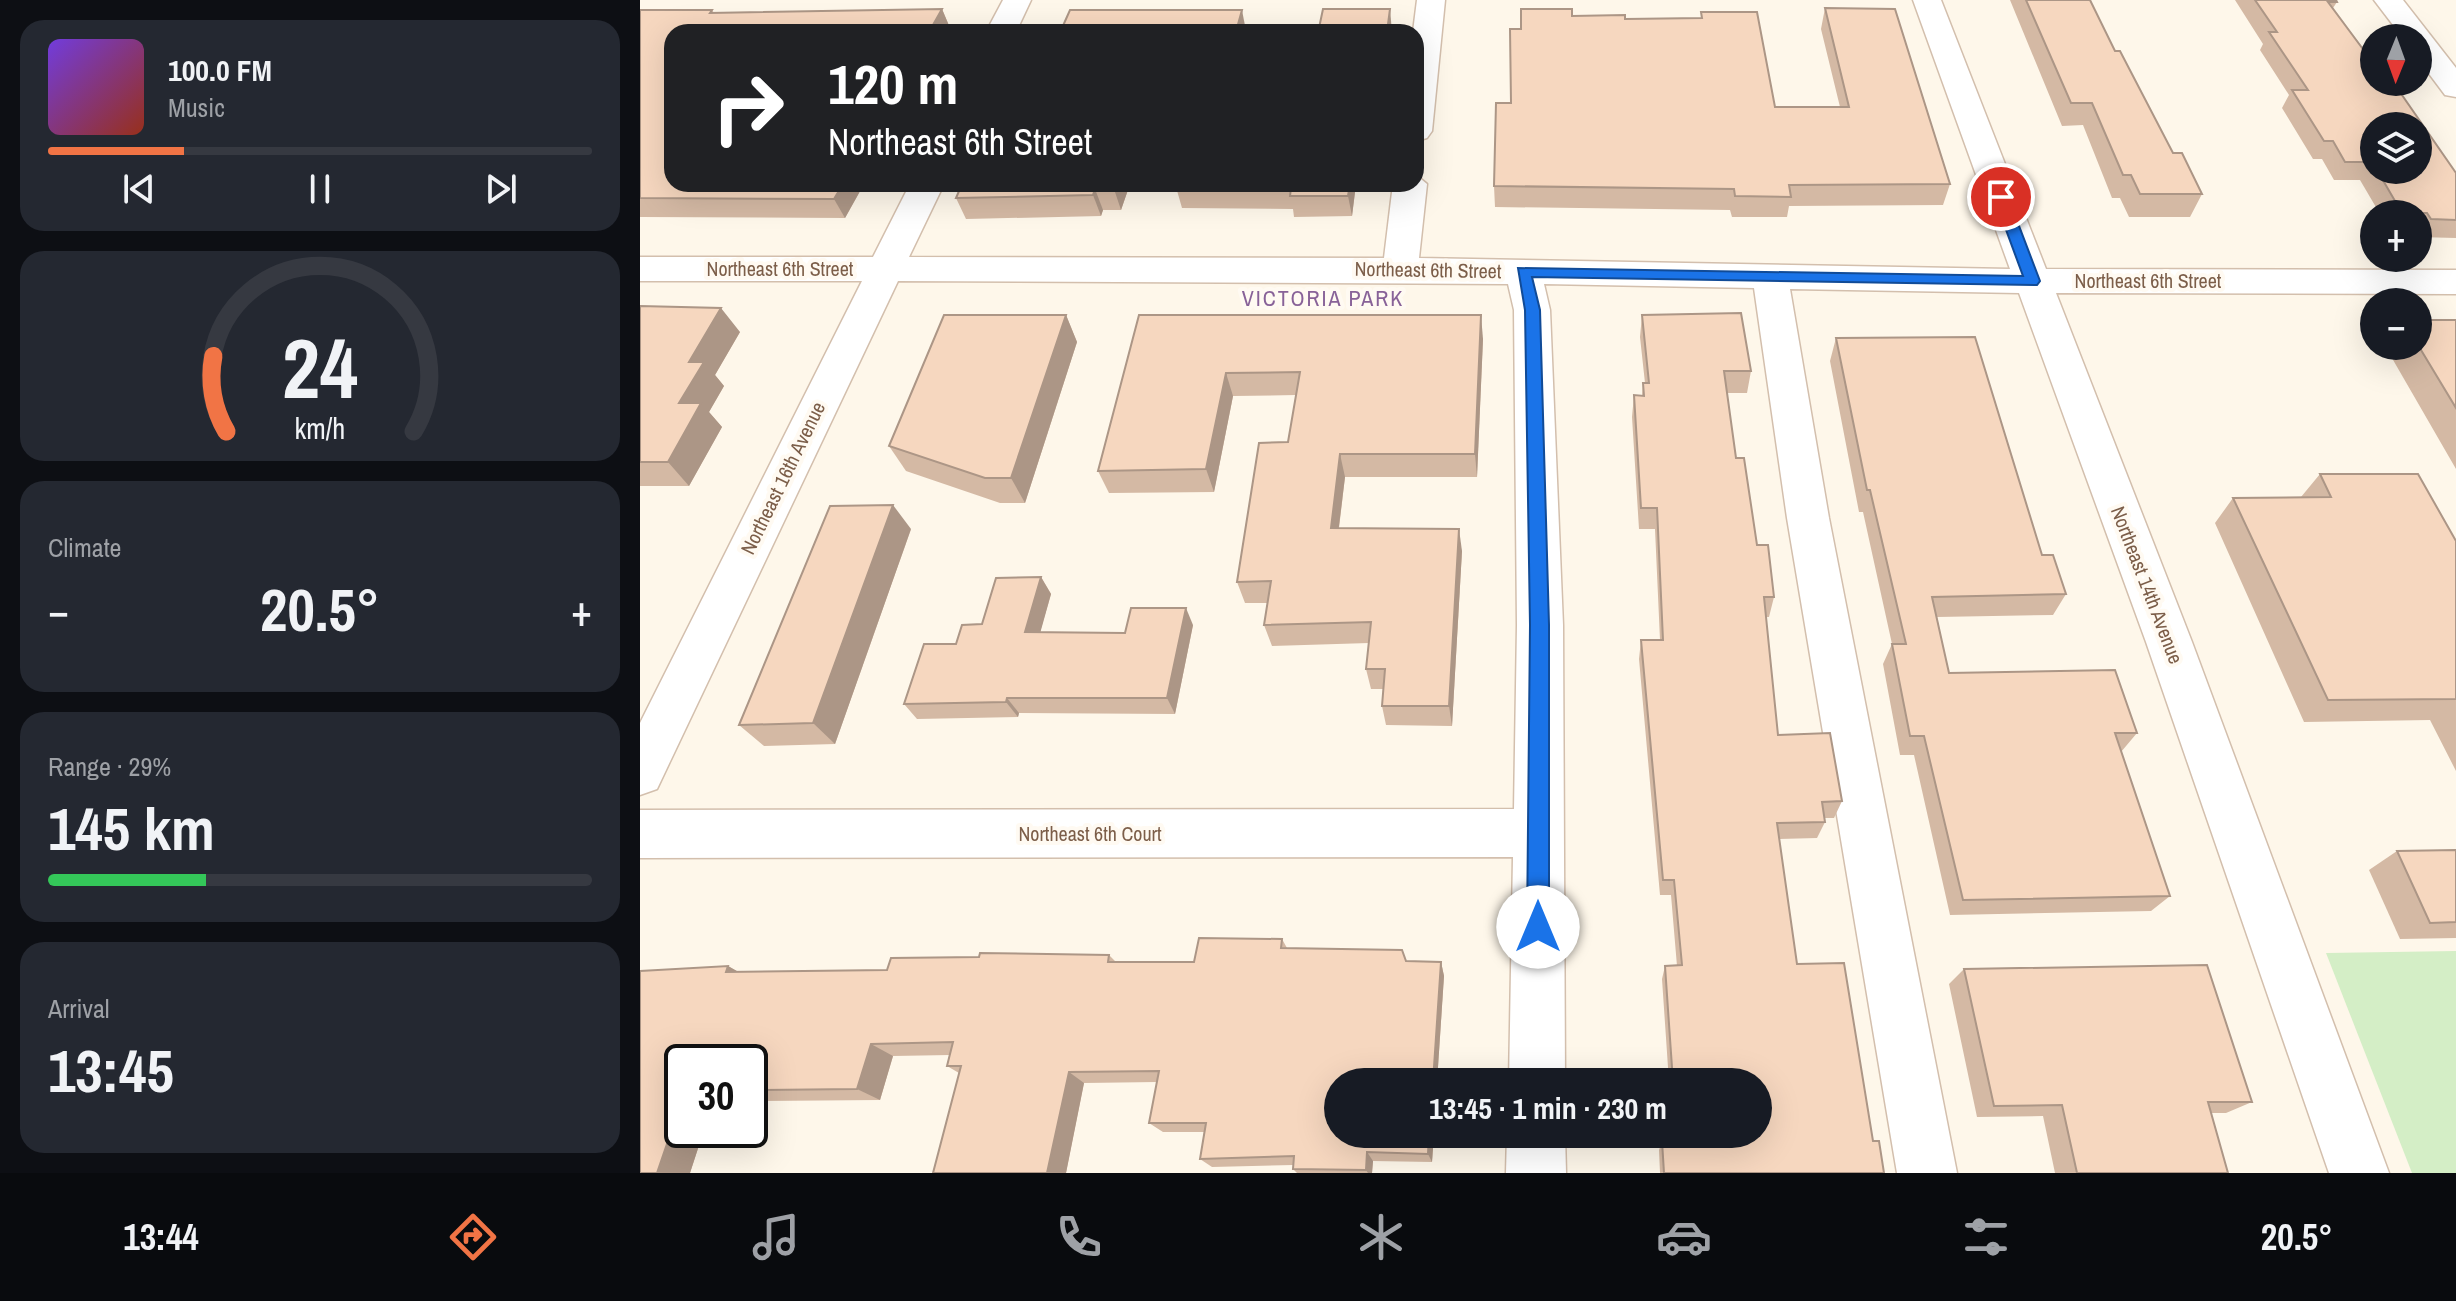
<!DOCTYPE html>
<meta charset="utf-8">
<style>
:root{--surface:#171b24;--page:#242831;--text:#f1f3f6;--muted:#9ea1a6;--line:#363941;--accent:#f17445}
body{margin:0;font-family:"Archivo Narrow",sans-serif;background:var(--page);color:var(--text);height:100vh;display:flex;flex-direction:column;font-size:30px;white-space:nowrap}
*{box-sizing:border-box;margin:0}
p{font-size:26px;color:var(--muted)}
.icon{flex:none;width:44px;height:44px;fill:none;stroke:currentColor;stroke-width:2;stroke-linecap:round;stroke-linejoin:round}
.map{position:relative;flex:1;overflow:hidden}
.sheet{display:flex;flex-direction:column;gap:20px;padding:20px;background:#0d0f14;width:640px}
.sheet>*{flex:none}
.hud{position:absolute;left:24px;top:24px;width:760px;height:168px;border-radius:24px;box-shadow:0 8px 32px #0002;background:#202124;color:#fff;overflow:hidden}
.needle{width:52px;rotate:181deg}
.buttons{position:absolute;left:1720px;top:24px;display:grid;gap:16px}
.buttons a{display:grid;place-items:center;width:72px;height:72px;border-radius:50%;background:var(--surface);box-shadow:0 8px 32px #0002;font-size:40px}
.speed{position:absolute;left:24px;top:1044px;display:flex;gap:16px;font-size:40px;font-weight:700;text-align:center}
.speed>*{display:grid;place-content:center;width:104px;height:104px;border-radius:50%;background:var(--surface);box-shadow:0 8px 32px #0002;line-height:1}
.speed .limit{border:4px solid #111;border-radius:12px;background:#fff;color:#111}
.pin{position:absolute;display:grid;place-items:center;width:68px;height:68px;color:#fff;margin:-34px;border:4px solid #fff;border-radius:50%;box-shadow:0 2px 8px #0007}
.me{position:absolute;width:88px;margin:-44px;rotate:0deg;stroke-linejoin:round;filter:drop-shadow(0 0 6px #0008)}
.turn{display:flex;align-items:center;gap:28px;height:168px;padding:0 32px;font-size:36px}
.turn .icon{width:104px;height:104px;stroke-width:2.5}
.turn b{display:block;font-size:56px;line-height:68px}
.big{font-size:60px;font-weight:800;line-height:1.1}
.sheet .card{flex:1;display:flex;flex-direction:column;justify-content:center;gap:12px;min-width:0;padding:0 28px;border-radius:24px;background:var(--page)}
.sheet .dial{align-items:center;gap:0}
.dial svg{height:208px;overflow:visible;fill:none;stroke:var(--line);stroke-width:7;stroke-linecap:round;text-anchor:middle}
.dial text{fill:var(--text);stroke:none}
.song{display:flex;align-items:center;gap:24px}
.cover{width:96px;height:96px;border-radius:12px;background:linear-gradient(135deg,hsl(260 70% 55%),hsl(10 70% 35%))}
.played{height:8px;border-radius:4px;background:linear-gradient(90deg,var(--accent) 25%,var(--line) 25%)}
.keys{display:flex;justify-content:space-around;direction:ltr}
.heat{display:flex;justify-content:space-between;align-items:center;font-size:44px;direction:ltr}
.charge{height:12px;border-radius:6px;background:linear-gradient(90deg,#34c759 29%,var(--line) 0)}
.trip{position:absolute;left:684px;top:1068px;width:448px;height:80px;border-radius:40px;background:var(--surface);box-shadow:0 8px 32px #0002;font-weight:800;line-height:80px;text-align:center}
.dock{display:flex;height:128px;justify-content:space-around;align-items:center;background:#090b0e;color:var(--muted)}
.dock .icon{width:56px;height:56px}
.dock .on{color:var(--accent)}
.dock b{font-size:36px;color:var(--text)}
main{display:flex;flex:1;min-height:0}
.map>svg:first-child{display:block}
</style>
<main>
<section class="sheet">
<div class="card">
<div class="song"><i class="cover"></i><div><b>100.0 FM</b><p>Music</p></div></div>
<div class="played"></div>
<div class="keys"><svg class="icon" aria-label="previous" viewBox="0 0 24 24"><path d="M18 5L8 12l10 7zM5 5v14"/></svg><svg class="icon" aria-label="pause" viewBox="0 0 24 24"><path d="M8 5v14M16 5v14"/></svg><svg class="icon" aria-label="next" viewBox="0 0 24 24"><path d="M6 5l10 7-10 7zM19 5v14"/></svg></div>
</div>
<div class="card dial"><svg viewBox="0 0 100 80">
<path d="M14 69A42 42 0 1 1 86 69"/>
<path d="M14 69A42 42 0 0 1 9 40" stroke="#f17445"/>
<text x="50" y="56" font-size="32" font-weight="700">24</text>
<text x="50" y="72" font-size="11">km/h</text>
</svg></div>
<div class="card"><p>Climate</p>
<div class="heat"><a>−</a><b class="big">20.5°</b><a>+</a></div>
</div>
<div class="card"><p>Range · 29%</p><b class="big">145 km</b><div class="charge"></div></div>
<div class="card"><p>Arrival</p><b class="big">13:45</b></div>
</section>
<div class="map">
<svg width="1816" height="1173" viewBox="0 0 1816 1173">
<rect width="100%" height="100%" fill="#fef7ea"/>
<!-- green -->
<path fill="#d4eec6" d="M1816 951V1173H1772L1686 953Z"/>
<g fill="none" stroke-linecap="round" stroke-linejoin="round">
<!-- minor casing -->
<g stroke="#d3bfad" stroke-width="3">
<g id="minor">
<path d="M363 0H391L376 32H346Z"/>
<path d="M777 0H805L792 131 787 138 776 141V32H773Z"/>
<path d="M1273 0H1301L1406 269 1816 270V294L1416 293 1552 642 1749 1173H1689L1506 642 1379 293 1150 289 1189 518 1317 1173H1257L1147 518 1114 288 904 284 910 310 923 625 925 1082H869L873 857 0 858V810L874 809 877 625 874 310 868 284 258 281 17 789 0 795V723L222 281H0V257H233L270 184H304L269 257 744 258 753 184H776V175L787 184 779 258 1370 269Z"/>
<path d="M1734 0H1763L1816 68V97L1805 95 1778 59V38H1763Z"/>
<path d="M867 1134H925L926 1173H866Z"/>
</g>
</g>
<!-- minor -->
<use href="#minor" fill="#fff" fill-rule="evenodd"/>
</g>
<!-- wall -->
<g fill="#d4b9a4" fill-rule="evenodd">
<path d="M1370 0H1450L1475 51 1533 153 1562 194 1550 217H1489L1480 198H1472L1443 125 1422 126Z"/>
<path d="M1595 0H1696L1697 2 1693 8 1816 173V238L1778 237V214H1740L1720 180H1694L1682 159H1673L1642 108 1649 95 1620 50 1623 44ZM1734 126 1778 170H1734Z"/>
<path d="M1185 8 1310 184 1303 205 1149 206 1147 217H1092L1090 210 855 207 854 186 871 103 881 29 932 16 985 19 1061 18V12L1135 107H1200L1181 29Z"/>
<path d="M302 9 310 28 32 184H224L205 218 0 217V10H72L74 13Z"/>
<path d="M490 184 481 210H463L461 216 326 219 316 198Z"/>
<path d="M537 184H716L712 216 654 217 653 209 542 208 536 187Z"/>
<path d="M0 306 100 332 75 375 84 386 69 412 82 427 49 486H0Z"/>
<path d="M426 315 437 342 385 503H360L266 471 249 446Z"/>
<path d="M499 315 843 339 837 477H705L699 528 822 551 812 726 746 725 742 706 743 689H731L726 669 729 643 632 646 624 625 628 603H605L597 582 648 442 656 395 593 396 574 492 469 493 458 471Z"/>
<path d="M1002 315 1111 371 1107 393H1087L1096 458 1117 545 1134 597 1129 617H1126L1138 735 1202 801 1194 818H1184L1185 822 1177 838 1139 839 1157 964 1233 1141 1244 1173H1020L1019 1150 1022 1141H1032V1134H1118V1082H1029L1022 979 1025 966H1037L1031 895H1020L999 659 1001 640H1020L1015 529H999L992 417 994 395 1002 396 1003 383H1005L1000 337Z"/>
<path d="M1816 320V469L1745 346H1778Z"/>
<path d="M1196 338 1402 555 1426 594 1413 615 1297 617 1309 673 1497 733 1481 752 1530 896 1511 911 1310 915 1274 755H1260L1243 664 1252 644 1223 512H1219L1190 361Z"/>
<path d="M1680 474 1816 541V771L1790 720 1664 722 1575 523 1593 498 1661 497Z"/>
<path d="M271 529 195 744 124 746 99 725Z"/>
<path d="M401 577 411 594 400 632 485 633 553 625 535 714 379 713 378 717 277 719 264 704 316 644Z"/>
<path d="M1816 850V938L1760 939 1729 870 1757 851Z"/>
<path d="M559 938 642 939 647 948 762 950 766 961 801 962 804 976 797 1082H698V1134H794L792 1162 733 1161 732 1173H657L653 1169V1165L572 1167 560 1159 564 1132H523L509 1123 517 1082 444 1083 426 1173H293L319 1073 307 1066 310 1055 253 1056 240 1100 110 1101V1062H42V1130H64L50 1173H0V971L88 966 98 972 247 970 251 958 339 957 340 953 469 955 476 962H554Z"/>
<path d="M1324 969 1612 1102 1586 1113H1571L1588 1173H1415L1403 1116 1337 1117 1309 984Z"/>
</g>
<!-- shaded-wall -->
<g fill="#ac9686">
<path d="M302 9 310 28 307 32H289Z"/>
<path d="M750 9 752 32H747Z"/>
<path d="M602 10 606 31 597 28Z"/>
<path d="M203 184H224L205 218 194 199Z"/>
<path d="M475 184H490L481 210 474 189Z"/>
<path d="M710 184H716L712 216 708 196Z"/>
<path d="M455 189 463 210 461 216 453 195Z"/>
<path d="M81 308 100 332 75 375 84 386 69 412 82 427 49 486 28 462 49 362Z"/>
<path d="M426 315 437 342 385 503 371 478Z"/>
<path d="M841 315 843 339 837 477 835 454Z"/>
<path d="M586 373 593 396 574 492 566 469Z"/>
<path d="M700 454 705 477 696 550 691 528Z"/>
<path d="M253 505 271 529 195 744 173 723Z"/>
<path d="M819 529 822 551 812 726 809 706Z"/>
<path d="M401 577 411 594 396 648 385 632Z"/>
<path d="M546 608 553 625 535 714 527 698Z"/>
<path d="M367 698 379 713 378 717 366 702Z"/>
<path d="M801 962 804 976 797 1082H793Z"/>
<path d="M88 966 113 980 86 972Z"/>
<path d="M231 1044 253 1056 240 1100 217 1089Z"/>
<path d="M429 1072 444 1083 426 1173H407Z"/>
<path d="M42 1100V1130H64L50 1173H17Z"/>
<path d="M789 1134H794L792 1162 788 1154Z"/>
<path d="M727 1152 733 1161 732 1173H728L726 1170Z"/>
</g>
<!-- building -->
<g fill="#f6d7bf" stroke="#ac9686" stroke-width="2">
<path d="M1386 0H1450L1475 51H1480L1533 153H1542L1562 194H1500L1491 175H1483L1452 103H1431Z"/>
<path d="M1615 0H1696L1697 2H1688L1734 64V82H1747L1749 85H1755L1816 173V220L1791 219 1787 213H1762L1737 170H1778V126H1734V165L1732 162H1705L1693 141H1684L1652 90H1668L1629 32H1637Z"/>
<path d="M1185 8 1255 9 1310 184 1149 185 1151 197 1095 196 1094 189 854 186 856 103H871L870 29H881V9H932V16L985 15V19L1062 18 1061 12H1117L1135 107H1209Z"/>
<path d="M302 9 289 32H32V184H203L194 199 0 198V10H72L70 13Z"/>
<path d="M683 9H750L747 32H414L416 29 422 28 430 10H602L597 28H679Z"/>
<path d="M322 184H475L474 189H455L453 195 316 198Z"/>
<path d="M537 184H710L708 196H650L651 188 536 187Z"/>
<path d="M0 306 81 308 49 362H64L39 403H61L28 462H0Z"/>
<path d="M1101 313 1111 371H1084L1096 458H1104L1117 545H1128L1134 597H1124L1138 735 1190 733 1202 801 1182 802 1185 822 1137 823 1157 964 1204 963 1233 1141H1239L1244 1173H1024L1022 1141H1037V1134H1118V1082H1033L1025 966 1042 965 1034 880H1023L1001 640H1023L1017 508H1001L994 395 1004 396 1003 383H1009L1002 315Z"/>
<path d="M304 315H426L371 478H345L249 446Z"/>
<path d="M499 315H841L835 454H700L691 528 819 529 809 706H742L745 669H726L731 622 624 625 631 581 597 582 619 443 648 442 660 372 586 373 566 469 458 471Z"/>
<path d="M1778 320H1816V408L1778 345Z"/>
<path d="M1335 337 1402 555H1413L1426 594 1292 597 1309 673 1475 670 1497 733H1475L1530 896 1323 900 1284 736H1270L1252 644H1266L1230 490H1227L1196 338Z"/>
<path d="M1680 474H1778L1816 541V699L1688 700 1593 498 1691 497Z"/>
<path d="M253 505 173 723 99 725 190 506Z"/>
<path d="M401 577 385 632 485 633 491 608H546L527 698H367L366 702 264 704 284 644H316L322 625 342 624 356 578Z"/>
<path d="M1816 850V922L1790 923 1757 851Z"/>
<path d="M559 938 642 939 641 948 762 950 766 961 801 962 793 1082H698V1134H789L788 1154 727 1152 726 1170 653 1169 654 1156 560 1159 566 1123H509L519 1071 429 1072 407 1173H293L321 1066H307L313 1042 231 1044 217 1089 110 1090V1062H42V1100L17 1173H0V971L88 966 86 972 247 970 251 958 339 957 340 953 469 955 468 962H554Z"/>
<path d="M1567 965 1612 1102H1568L1588 1173H1437L1422 1105 1354 1106 1324 969Z"/>
</g>
<!-- route -->
<path fill="#1a73e8" stroke="#114b97" stroke-width="2" d="M1361 192 1368 197 1400 281 1397 285 892 277 900 310 909 625V927L906 934 898 937 891 934 887 927 890 625 885 310 878 268 1383 276 1354 197Z"/>
<g text-anchor="middle" stroke-width="8" stroke-linejoin="round" paint-order="stroke">
<!-- street labels -->
<g font-size="20" fill="#7c5e49" stroke="#fffaf2">
<text x="140" y="276">Northeast 6th Street</text>
<text transform="translate(788 270) rotate(1)" y="7">Northeast 6th Street</text>
<text x="1508" y="288">Northeast 6th Street</text>
<text transform="translate(143 478) rotate(-64)" y="7">Northeast 16th Avenue</text>
<text transform="translate(1507 585) rotate(69)" y="7">Northeast 14th Avenue</text>
<text x="450" y="841">Northeast 6th Court</text>
</g>
<!-- neighbourhood labels -->
<g font-size="22" letter-spacing="2" fill="#886298" stroke="#fffaf2">
<text x="683" y="306">VICTORIA PARK</text>
</g>
</g>
</svg>
<div class="buttons">
<a><svg class="needle" viewBox="-14 -14 28 28"><path d="M0-13l5 13h-10z" fill="#e53935"/><path d="M0 13l5-13h-10z" fill="#9ea1a6"/></svg></a>
<a><svg class="icon" aria-label="layers" viewBox="0 0 24 24"><path d="M12 4l9 5-9 5-9-5zM3 14l9 5 9-5"/></svg></a>
<a>+</a>
<a>−</a>
</div>
<div class="speed"><div class="limit">30</div></div>
<div class="pin" style="left:1361px;top:197px;background:#d93025"><svg class="icon" aria-label="arrive" viewBox="0 0 24 24"><path d="M6 21V4h12l-3 4 3 4H6"/></svg></div>
<svg class="me" style="left:898px;top:927px" viewBox="-20 -20 40 40"><circle r="19" fill="#fff"/><path d="M0-13L10 11 0 6-10 11z" fill="#1a73e8"/></svg>
<div class="trip">13:45 · 1 min · 230 m</div>
<div class="hud">
<div class="turn"><svg class="icon" aria-label="right" viewBox="0 0 24 24"><path d="M7 20v-9h11M14 6l5 5-5 5"/></svg><div><b>120 m</b>Northeast 6th Street</div></div>
</div>
</div>
</main>
<nav class="dock">
<b>13:44</b>
<svg class="icon on" aria-label="directions" viewBox="0 0 24 24"><path d="M12 3l9 9-9 9-9-9zM9 14v-3h6M13 9l2 2-2 2"/></svg>
<svg class="icon" aria-label="music" viewBox="0 0 24 24"><path d="M9 18V5l10-2v13"/><circle cx="6" cy="18" r="3"/><circle cx="16" cy="16" r="3"/></svg>
<svg class="icon" aria-label="phone" viewBox="0 0 24 24"><path d="M5 4h4l2 5-3 2q2 4 5 5l2-3 5 2v4C11 20 4 13 5 4z"/></svg>
<svg class="icon" aria-label="climate" viewBox="0 0 24 24"><path d="M12 3v18M4 7l16 10M4 17L20 7"/></svg>
<svg class="icon" aria-label="car" viewBox="0 0 24 24"><path d="M5 17H2v-5l4-1 3-4h7l3 4 3 1v5h-3M9 17h6M6 11h13"/><circle cx="7" cy="17" r="2"/><circle cx="17" cy="17" r="2"/></svg>
<svg class="icon" aria-label="filters" viewBox="0 0 24 24"><path d="M4 7h16M4 17h16"/><circle cx="9" cy="7" r="2"/><circle cx="15" cy="17" r="2"/></svg>
<b>20.5°</b>
</nav>
